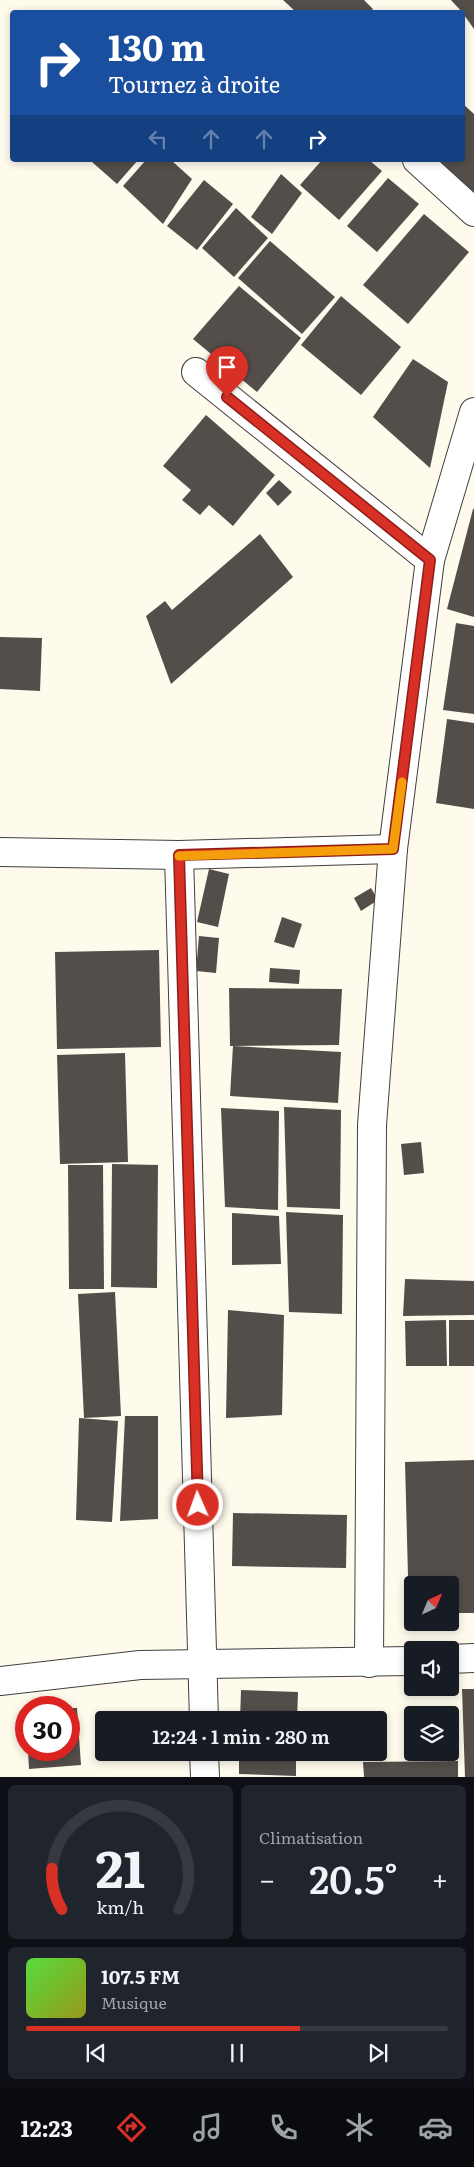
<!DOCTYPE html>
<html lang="fr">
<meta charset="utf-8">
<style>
:root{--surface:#171b24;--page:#20242c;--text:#f1f3f6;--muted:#9ea1a6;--line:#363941;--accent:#d93025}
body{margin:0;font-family:Literata,serif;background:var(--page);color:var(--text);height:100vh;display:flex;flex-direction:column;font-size:19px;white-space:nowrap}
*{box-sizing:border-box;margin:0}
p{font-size:16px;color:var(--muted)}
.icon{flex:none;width:28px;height:28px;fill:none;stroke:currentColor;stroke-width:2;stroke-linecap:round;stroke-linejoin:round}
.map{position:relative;height:1777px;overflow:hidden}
.panel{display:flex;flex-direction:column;gap:8px;padding:8px;background:#0d0f14;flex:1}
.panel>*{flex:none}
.banner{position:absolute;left:10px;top:10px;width:455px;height:152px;border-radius:5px;box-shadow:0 2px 8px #0003;background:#1a4fa0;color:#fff;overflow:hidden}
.needle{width:32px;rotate:44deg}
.fabs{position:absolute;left:404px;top:1576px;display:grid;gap:10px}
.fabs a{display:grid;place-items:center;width:55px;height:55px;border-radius:5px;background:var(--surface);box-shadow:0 2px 8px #0003;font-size:25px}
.speed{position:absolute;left:15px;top:1696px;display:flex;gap:10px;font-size:25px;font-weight:700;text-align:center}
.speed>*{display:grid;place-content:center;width:65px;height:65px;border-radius:50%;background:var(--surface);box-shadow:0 2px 8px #0003;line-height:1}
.speed .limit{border:8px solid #d22;background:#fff;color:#111}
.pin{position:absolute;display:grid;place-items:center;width:42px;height:42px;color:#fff;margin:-51px -21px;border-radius:50% 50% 50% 0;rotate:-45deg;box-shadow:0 0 5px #0007}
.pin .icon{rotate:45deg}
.me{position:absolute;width:55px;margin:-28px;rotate:358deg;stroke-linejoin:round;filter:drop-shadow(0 0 4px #0008)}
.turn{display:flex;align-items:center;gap:18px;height:105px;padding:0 15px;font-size:22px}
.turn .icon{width:65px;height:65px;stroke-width:2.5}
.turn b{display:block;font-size:35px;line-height:42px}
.lanes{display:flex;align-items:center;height:48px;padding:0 15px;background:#0003;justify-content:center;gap:25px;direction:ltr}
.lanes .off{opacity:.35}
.big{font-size:38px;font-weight:600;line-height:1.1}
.panel .card{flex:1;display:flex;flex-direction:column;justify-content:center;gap:8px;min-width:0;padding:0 18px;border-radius:8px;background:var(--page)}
.panel .dial{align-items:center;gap:0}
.dial svg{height:130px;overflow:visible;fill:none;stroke:var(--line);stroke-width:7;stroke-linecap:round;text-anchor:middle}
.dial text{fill:var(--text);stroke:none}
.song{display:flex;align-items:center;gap:15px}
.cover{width:60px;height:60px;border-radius:8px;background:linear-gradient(135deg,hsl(110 70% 55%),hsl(60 70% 35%))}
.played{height:5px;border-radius:2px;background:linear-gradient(90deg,var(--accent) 65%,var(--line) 65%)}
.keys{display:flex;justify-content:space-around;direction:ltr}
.heat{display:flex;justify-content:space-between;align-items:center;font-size:28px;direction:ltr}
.panel .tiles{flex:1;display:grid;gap:8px;grid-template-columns:1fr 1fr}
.card:last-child{grid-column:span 2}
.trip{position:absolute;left:95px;top:1711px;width:292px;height:50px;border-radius:5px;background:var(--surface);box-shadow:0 2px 8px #0003;font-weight:600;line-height:50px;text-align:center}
.tabs{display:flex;height:80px;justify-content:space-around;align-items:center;background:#090b0e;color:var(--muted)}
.tabs .icon{width:35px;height:35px}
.tabs .current{color:var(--accent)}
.tabs b{font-size:22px;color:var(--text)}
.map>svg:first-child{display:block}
</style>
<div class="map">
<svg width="474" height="1777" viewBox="0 0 474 1777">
<rect width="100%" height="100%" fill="#fefbed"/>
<!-- building -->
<g fill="#544e4a">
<path d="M283 0H364L373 9 370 12H296Z"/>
<path d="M451 0H474V29L462 12Z"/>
<path d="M462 103 474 114V194L438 160H462Z"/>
<path d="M94 160H138L117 184 92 162Z"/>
<path d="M146 160H171L192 179 163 224 123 186Z"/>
<path d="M322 160H369L382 171 339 220 300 185Z"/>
<path d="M281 174 302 193 272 234 251 217Z"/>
<path d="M388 178 419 204 377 252 347 226Z"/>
<path d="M204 180 233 204 197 250 167 226Z"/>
<path d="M236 208 268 238 234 277 202 248Z"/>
<path d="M424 214 469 252 408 324 363 285Z"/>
<path d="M270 241 335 297 302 334 238 278Z"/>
<path d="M239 286 301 338 257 392 193 339Z"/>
<path d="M341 296 401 347 361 395 301 345Z"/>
<path d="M413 359 448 382 430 468 373 417Z"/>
<path d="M206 415 275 475 233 526 209 505 200 515 182 500 191 490 163 466Z"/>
<path d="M279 480 292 492 278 506 266 493Z"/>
<path d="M473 509H474V617L447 609Z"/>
<path d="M260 534 293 577 171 684 146 616 165 601 172 610Z"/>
<path d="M456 623 474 626V714L443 710Z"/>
<path d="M0 637 42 638 40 691 0 689Z"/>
<path d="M447 719 474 723V809L436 803Z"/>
<path d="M209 869 229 874 218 927 197 922Z"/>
<path d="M371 888 378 900 361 911 354 898Z"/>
<path d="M282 917 302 924 294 948 274 942Z"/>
<path d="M199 936 219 938 216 973 196 971Z"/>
<path d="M159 950 161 1047 57 1049 55 952Z"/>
<path d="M270 968 300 970 299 984 269 982Z"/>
<path d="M229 988 342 989 339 1045 230 1046Z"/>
<path d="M233 1046 341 1052 338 1103 230 1096Z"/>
<path d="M125 1053 128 1162 60 1164 57 1055Z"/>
<path d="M284 1107 341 1110 340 1209 287 1207Z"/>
<path d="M221 1108 279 1111 278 1210 225 1207Z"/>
<path d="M421 1142 424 1173 404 1175 401 1144Z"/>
<path d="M112 1164 158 1165 157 1288 111 1287Z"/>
<path d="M68 1165H103L104 1289H69Z"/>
<path d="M286 1212 343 1215 342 1314 289 1312Z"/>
<path d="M232 1213 279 1216 281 1264 232 1265Z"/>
<path d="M405 1279 474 1281V1315L403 1316Z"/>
<path d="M115 1292 121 1416 84 1418 78 1294Z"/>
<path d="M228 1310 284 1315 282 1415 226 1418Z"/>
<path d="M446 1320 447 1366H406L405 1321Z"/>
<rect x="449" y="1320" width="25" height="46"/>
<path d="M125 1416H158V1519L120 1521Z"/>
<path d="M79 1418 118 1421 112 1522 76 1520Z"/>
<path d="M474 1460V1613H450V1585H412V1614H409L405 1462Z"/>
<path d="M233 1513 347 1515 346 1568 232 1566Z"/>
<path d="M462 1689H474V1777H465Z"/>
<path d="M241 1690 298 1692 297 1720H240Z"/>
<path d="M69 1708H77L81 1765 29 1769 28 1750H69Z"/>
<path d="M239 1752H296V1776L239 1774Z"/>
<path d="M458 1761V1777H364L363 1762Z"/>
</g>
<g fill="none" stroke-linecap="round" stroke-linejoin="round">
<!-- street casing -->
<g stroke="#404040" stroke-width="30">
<g id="street">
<path d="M417 160 474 212"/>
<path d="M196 372 430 560"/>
<path d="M0 852 179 855 393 849"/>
<path d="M179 855 204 1720"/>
<path d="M450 1659 474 1658"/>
<path d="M369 1663 372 1125 393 849 430 560 474 412"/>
<path d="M0 1681 140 1665 412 1661"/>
<path d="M204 1752 205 1777"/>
</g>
</g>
<!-- street -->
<use href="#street" stroke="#fff" stroke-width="28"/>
</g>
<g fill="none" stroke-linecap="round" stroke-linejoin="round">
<!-- route casing -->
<g stroke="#8d1f18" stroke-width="12">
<path id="route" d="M198 1505 179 855 393 849 430 560 227 397"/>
</g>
<!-- route -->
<use href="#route" stroke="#d93025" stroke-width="9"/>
<!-- slow -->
<path stroke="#f59e0b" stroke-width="9" d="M179 856 393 849 402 782"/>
</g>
</svg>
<div class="fabs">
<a><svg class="needle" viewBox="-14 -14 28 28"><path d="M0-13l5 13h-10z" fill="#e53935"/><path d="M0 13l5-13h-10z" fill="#9ea1a6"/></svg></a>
<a><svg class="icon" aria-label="sound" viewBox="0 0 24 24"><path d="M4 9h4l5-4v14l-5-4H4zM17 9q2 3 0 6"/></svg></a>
<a><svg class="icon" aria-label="layers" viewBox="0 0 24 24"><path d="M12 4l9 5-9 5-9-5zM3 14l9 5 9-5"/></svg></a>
</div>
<div class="speed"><div class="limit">30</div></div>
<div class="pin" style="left:227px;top:397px;background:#d93025"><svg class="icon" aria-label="arrive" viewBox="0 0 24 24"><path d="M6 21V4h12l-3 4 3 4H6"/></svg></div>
<svg class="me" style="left:198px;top:1505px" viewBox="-20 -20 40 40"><circle r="17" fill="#d93025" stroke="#fff" stroke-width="3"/><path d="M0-11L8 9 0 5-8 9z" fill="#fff"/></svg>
<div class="trip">12:24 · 1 min · 280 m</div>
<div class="banner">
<div class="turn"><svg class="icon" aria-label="right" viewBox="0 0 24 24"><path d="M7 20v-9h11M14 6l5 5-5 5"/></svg><div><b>130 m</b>Tournez à droite</div></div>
<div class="lanes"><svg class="icon off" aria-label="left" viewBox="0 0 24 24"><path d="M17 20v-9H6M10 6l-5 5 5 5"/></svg><svg class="icon off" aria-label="ahead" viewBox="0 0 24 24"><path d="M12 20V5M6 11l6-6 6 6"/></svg><svg class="icon off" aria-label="ahead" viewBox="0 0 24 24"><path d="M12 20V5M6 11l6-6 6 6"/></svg><svg class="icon" aria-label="right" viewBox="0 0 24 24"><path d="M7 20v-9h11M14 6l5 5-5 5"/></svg></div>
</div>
</div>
<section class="panel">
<div class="tiles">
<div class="card dial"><svg viewBox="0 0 100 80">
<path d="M14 69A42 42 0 1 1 86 69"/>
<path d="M14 69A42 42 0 0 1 8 44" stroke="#d93025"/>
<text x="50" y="56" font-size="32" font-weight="700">21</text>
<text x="50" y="72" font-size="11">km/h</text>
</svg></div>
<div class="card"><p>Climatisation</p>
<div class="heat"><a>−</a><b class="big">20.5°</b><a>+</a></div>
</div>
<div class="card">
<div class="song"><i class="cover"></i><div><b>107.5 FM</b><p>Musique</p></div></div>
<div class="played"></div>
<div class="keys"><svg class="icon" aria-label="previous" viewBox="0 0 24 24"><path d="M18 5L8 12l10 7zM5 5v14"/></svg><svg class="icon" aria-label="pause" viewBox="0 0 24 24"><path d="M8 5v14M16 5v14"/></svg><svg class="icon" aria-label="next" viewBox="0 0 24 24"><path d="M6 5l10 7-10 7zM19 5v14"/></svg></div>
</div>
</div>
</section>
<nav class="tabs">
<b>12:23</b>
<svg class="icon current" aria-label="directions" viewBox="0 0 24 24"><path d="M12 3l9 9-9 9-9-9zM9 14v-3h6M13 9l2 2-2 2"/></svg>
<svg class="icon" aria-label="music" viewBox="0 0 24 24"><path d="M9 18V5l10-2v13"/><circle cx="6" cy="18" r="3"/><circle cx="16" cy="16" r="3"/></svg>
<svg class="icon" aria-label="phone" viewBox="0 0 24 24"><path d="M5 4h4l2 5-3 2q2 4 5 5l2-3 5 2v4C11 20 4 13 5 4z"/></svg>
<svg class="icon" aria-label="climate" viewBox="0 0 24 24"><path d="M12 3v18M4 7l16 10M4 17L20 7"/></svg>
<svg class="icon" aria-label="car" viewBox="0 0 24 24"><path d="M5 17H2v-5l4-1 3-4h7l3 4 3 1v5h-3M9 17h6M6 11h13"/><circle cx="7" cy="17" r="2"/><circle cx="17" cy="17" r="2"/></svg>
</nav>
